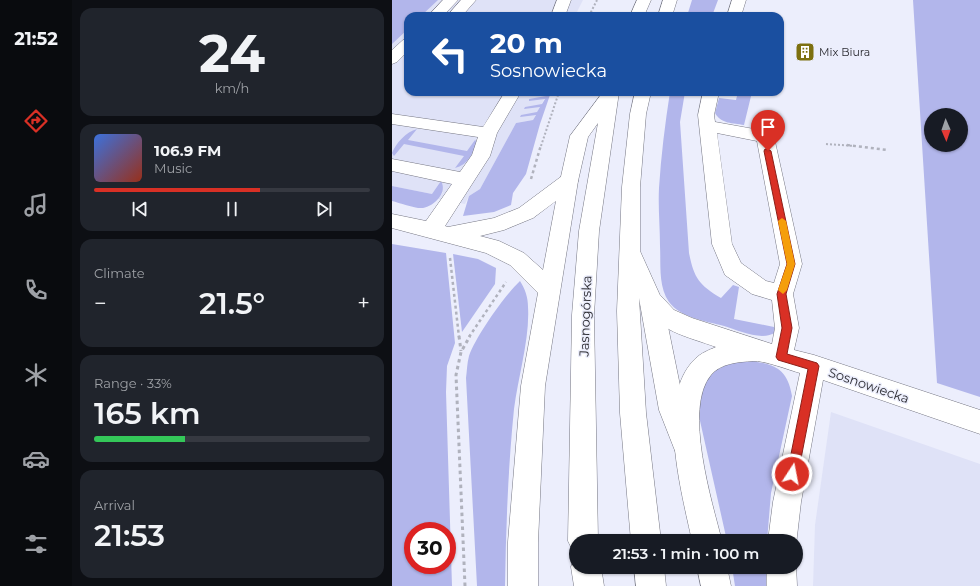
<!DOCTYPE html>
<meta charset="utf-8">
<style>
:root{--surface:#171b24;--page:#20242c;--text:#f1f3f6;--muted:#9ea1a6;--line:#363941;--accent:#d93025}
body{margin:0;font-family:Montserrat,sans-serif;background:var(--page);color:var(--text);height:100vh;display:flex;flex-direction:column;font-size:15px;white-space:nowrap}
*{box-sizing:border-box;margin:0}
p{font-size:13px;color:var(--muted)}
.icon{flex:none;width:22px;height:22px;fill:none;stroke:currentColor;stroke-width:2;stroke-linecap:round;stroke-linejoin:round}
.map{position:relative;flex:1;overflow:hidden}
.sheet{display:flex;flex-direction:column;gap:8px;padding:8px;background:#0d0f14;width:320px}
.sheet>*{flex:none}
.banner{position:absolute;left:12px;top:12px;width:380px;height:84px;border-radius:12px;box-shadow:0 1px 3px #0004;background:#1a4fa0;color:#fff;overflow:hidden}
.needle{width:26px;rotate:178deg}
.tools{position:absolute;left:532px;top:108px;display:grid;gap:8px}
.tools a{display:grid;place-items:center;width:44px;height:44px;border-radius:50%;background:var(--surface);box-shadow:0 1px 3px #0004;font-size:20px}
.speed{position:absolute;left:12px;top:522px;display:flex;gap:8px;font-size:20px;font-weight:700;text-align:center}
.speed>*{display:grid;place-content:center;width:52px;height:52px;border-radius:50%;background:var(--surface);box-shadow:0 1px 3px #0004;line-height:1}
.speed .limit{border:6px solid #d22;background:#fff;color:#111}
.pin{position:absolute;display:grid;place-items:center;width:34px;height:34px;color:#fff;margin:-41px -17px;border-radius:50% 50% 50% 0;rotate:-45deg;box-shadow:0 0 4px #0007}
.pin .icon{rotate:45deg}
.me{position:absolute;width:44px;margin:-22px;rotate:11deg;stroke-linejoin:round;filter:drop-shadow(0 0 3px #0008)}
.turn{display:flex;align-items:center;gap:14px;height:84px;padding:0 20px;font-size:18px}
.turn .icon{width:52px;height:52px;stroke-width:2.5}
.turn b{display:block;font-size:28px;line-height:34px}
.big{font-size:30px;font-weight:600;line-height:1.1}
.sheet .card{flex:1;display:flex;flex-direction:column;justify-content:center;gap:6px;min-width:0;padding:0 14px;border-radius:12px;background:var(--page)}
.sheet .dial{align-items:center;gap:0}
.dial b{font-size:52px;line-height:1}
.song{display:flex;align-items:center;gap:12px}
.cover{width:48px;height:48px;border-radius:6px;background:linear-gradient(135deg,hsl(220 70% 55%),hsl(10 70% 35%))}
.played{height:4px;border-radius:2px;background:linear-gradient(90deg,var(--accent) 60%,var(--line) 60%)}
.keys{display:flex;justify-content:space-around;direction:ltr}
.heat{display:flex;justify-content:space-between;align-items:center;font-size:22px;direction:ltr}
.charge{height:6px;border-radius:3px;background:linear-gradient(90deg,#34c759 33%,var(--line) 0)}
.trip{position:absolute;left:177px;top:534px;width:234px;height:40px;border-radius:20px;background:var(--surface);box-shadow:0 1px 3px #0004;font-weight:600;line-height:40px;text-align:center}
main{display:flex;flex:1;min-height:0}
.menu{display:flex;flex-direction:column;width:72px;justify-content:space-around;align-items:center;background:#090b0e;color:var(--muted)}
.menu .icon{width:28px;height:28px}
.menu .current{color:var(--accent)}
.menu b{font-size:18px;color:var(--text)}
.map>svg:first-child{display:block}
</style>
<main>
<nav class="menu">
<b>21:52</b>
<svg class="icon current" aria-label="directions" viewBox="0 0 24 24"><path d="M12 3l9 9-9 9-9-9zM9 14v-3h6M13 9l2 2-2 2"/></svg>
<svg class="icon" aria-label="music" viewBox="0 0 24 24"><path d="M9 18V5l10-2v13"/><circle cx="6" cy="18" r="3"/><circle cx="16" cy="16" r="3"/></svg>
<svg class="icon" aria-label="phone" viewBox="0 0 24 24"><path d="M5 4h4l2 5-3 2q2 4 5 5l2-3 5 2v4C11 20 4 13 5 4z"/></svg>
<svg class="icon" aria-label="climate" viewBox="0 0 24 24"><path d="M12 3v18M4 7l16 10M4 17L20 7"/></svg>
<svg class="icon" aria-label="car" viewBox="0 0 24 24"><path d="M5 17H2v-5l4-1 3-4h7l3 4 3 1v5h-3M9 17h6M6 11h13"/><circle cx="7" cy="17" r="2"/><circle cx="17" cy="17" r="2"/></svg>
<svg class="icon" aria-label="filters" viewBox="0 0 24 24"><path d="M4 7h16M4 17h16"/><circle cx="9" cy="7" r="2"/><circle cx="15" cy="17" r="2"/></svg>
</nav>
<section class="sheet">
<div class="card dial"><b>24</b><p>km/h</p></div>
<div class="card">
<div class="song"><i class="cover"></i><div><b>106.9 FM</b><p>Music</p></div></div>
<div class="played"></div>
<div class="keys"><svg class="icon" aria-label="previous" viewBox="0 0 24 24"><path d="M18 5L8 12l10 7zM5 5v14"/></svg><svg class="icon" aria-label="pause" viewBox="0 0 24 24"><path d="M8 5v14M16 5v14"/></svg><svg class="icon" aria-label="next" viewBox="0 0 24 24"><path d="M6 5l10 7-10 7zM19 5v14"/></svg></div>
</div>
<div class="card"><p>Climate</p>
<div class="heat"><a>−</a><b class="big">21.5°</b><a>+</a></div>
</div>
<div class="card"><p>Range · 33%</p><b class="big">165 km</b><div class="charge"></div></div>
<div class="card"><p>Arrival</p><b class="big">21:53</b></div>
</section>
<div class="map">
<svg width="588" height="586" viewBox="0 0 588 586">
<rect width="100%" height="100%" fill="#eceefc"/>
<!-- built -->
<g fill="#dfe2f7">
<path d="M45 0H191L183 16H27Z"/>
<path d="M16 26V92H156L141 120 124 123 88 189 77 196 73 204 46 199 51 192 40 194 0 186V41Z"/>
<path d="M439 412 588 464V586H421L423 525Z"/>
</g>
<!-- green -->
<g fill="#b2b6eb" fill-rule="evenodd">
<path d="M0 0H46L29 16H16V29L0 44Z"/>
<path d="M300 0H326L320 16H295Z"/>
<path d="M521 0H588V397L545 383ZM539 115H569V145H539Z"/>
<path d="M156 92H159L148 124 134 174 121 193 119 205 102 212 71 216 77 196 88 189 124 123 141 120 144 115 128 117 129 115 145 112 148 107 132 109 133 107 150 104 153 99 137 101V99L154 96Z"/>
<path d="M278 92H293L288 122 297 253C302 278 307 285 329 298L341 285 347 287 342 319 382 327 384 332C370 342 346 330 332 326 314 321 289 318 277 302 266 286 269 264 268 246 268 227 266 207 267 188 269 156 273 124 278 92Z"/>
<path d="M346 92H360L352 125C341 123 329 124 323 113L327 98 344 100Z"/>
<path d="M25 129 16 140 75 151 83 140 85 142C81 154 76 165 63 168L72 156 12 144 2 156 0 153C4 143 14 132 25 129Z"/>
<path d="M49 181C56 193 42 206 31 208 24 209 8 203 0 201V186L40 194Z"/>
<path d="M0 244 54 253 63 343 55 366 54 392 60 586H0ZM21 531H55V565H21Z"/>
<path d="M61 254 86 259 104 268 103 284 70 332Z"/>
<path d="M128 281C133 289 136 297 136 307 138 338 126 377 122 409 116 468 114 527 113 586H85L74 378C75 371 75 363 77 356 84 336 113 295 128 281Z"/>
<path d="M353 360C380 364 395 366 400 396L379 493 375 541H335L304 403C306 397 307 390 310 385 319 369 337 363 353 360Z"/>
<path d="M340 567H374V586H343Z"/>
</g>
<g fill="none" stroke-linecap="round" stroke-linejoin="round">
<!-- minor casing -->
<g stroke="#767783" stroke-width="1">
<g id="minor">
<path d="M51 0H66L51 16H36Z"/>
<path d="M69 0H84L70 16H55Z"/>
<path d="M165 0H179L173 16H159Z"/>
<path d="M340 0H354L349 16H335Z"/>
<path d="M16 39V51L5 62 0 64V50L11 40Z"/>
<path d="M113 92H129L105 133 98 156 53 226 56 227 102 218 127 208 170 176 177 174 184 176 186 181 153 386 146 542V586H116V542L129 386 146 293 118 265 94 253 0 228V214L34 221 60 184 0 171V159L68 172 80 155 86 137 0 124V114L91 127ZM164 201 151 270 132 253 107 241 88 236 112 230 141 218Z"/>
<path d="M311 92H327L322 115 323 122 373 131 379 133 382 137 410 264 401 294 407 328 402 350 422 355 588 410V434L431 380 409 502 404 545V541H376L381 502 408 373C397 370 371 360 361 361 347 362 329 363 319 375 291 408 320 502 330 541H300C290 493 263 398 303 359 309 353 317 350 324 347 297 337 263 331 249 302L252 295 260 293 268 295 282 310 300 318 380 344 383 328 380 300 360 294 333 275 320 244 306 115ZM325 133 365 141 388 264 382 283 374 281 349 263 340 244Z"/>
<path d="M404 565 405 586H375V567H404Z"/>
<path d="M305 567H335L339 586H309Z"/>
</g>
</g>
<!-- major casing -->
<g stroke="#767783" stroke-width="1">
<g id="major">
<path d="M245 0H259L252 16H238Z"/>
<path d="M271 0H285L280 16H266Z"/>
<path d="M211 92H227L207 231 202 315 206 541H184V553L181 551 176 541 180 315 187 231 206 123 196 137 186 181 184 186 177 188 170 186 168 181 178 136Z"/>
<path d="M243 92H259L254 114 248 187V251L271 302 293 410 309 452 305 461 296 465 287 461 267 410 247 298 254 413 269 541H239L228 413 225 311 230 187 238 114Z"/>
<path d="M183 556 184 567H209L212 586H182L179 567Z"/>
<path d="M242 567H272L274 586H244Z"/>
</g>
</g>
<!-- path-far2 -->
<g stroke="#b0b2bd" stroke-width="2" stroke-dasharray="2 2" stroke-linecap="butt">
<path d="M197 16 205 0"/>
<path d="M434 144 463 146"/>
<path d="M149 146 167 92"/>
</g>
<!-- path-far1 -->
<g stroke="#b0b2bd" stroke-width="2.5" stroke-dasharray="3 3" stroke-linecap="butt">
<path d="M455 145 495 150"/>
<path d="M139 179 149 145"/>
<path d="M58 258 67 337"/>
<path d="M77 337 114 282"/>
</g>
<!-- path -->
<g stroke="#b0b2bd" stroke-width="3" stroke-dasharray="3.5 3.5" stroke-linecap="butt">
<path d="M67 336 69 351"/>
<path d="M73 586 64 375 69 352 78 336"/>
</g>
<!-- minor -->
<use href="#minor" fill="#fff" fill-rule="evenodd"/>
<!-- major -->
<use href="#major" fill="#fff" fill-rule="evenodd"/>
</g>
<!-- route -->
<path fill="#d93025" stroke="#8d1f18" d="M373 149H376L379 151 403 264 394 294 400 328 395 354 425 363 427 366 406 474 404 478 400 480 396 478 395 474 416 369 386 360 384 357 390 328 385 294 395 264 372 151Z"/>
<!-- slow -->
<path fill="#f59e0b" d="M390 218 394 221 403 264 395 290 391 294 386 290 395 264 386 221Z"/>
<!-- icons -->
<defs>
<g id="building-square" transform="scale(1)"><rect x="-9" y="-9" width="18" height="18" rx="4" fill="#7d7010" stroke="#eceefc"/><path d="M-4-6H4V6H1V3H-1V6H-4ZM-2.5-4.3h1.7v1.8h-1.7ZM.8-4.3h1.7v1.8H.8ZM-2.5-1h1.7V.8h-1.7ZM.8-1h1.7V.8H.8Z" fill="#fff"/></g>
</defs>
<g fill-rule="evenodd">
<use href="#building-square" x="413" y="52"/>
</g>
<g text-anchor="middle" stroke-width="3" stroke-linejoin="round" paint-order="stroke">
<!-- far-poi labels -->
<g font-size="11" fill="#2a2a30" stroke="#eceefc" text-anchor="start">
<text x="427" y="56">Mix Biura</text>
</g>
<!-- street labels -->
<g font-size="13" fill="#2a2a30" stroke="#eceefc">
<text transform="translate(193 316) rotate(-88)" y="5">Jasnogórska</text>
<text transform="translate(477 385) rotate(19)" y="5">Sosnowiecka</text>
</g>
</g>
</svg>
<div class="tools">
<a><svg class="needle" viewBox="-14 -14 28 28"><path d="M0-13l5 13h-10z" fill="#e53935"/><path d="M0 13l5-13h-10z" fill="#9ea1a6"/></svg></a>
</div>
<div class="speed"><div class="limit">30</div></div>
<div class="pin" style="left:376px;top:151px;background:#d93025"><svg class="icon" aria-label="arrive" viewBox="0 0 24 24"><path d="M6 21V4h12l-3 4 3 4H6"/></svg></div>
<svg class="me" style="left:400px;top:474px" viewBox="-20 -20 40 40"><circle r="17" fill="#d93025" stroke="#fff" stroke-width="3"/><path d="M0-11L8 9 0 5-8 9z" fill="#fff"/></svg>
<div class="trip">21:53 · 1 min · 100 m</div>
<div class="banner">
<div class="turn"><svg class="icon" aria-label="left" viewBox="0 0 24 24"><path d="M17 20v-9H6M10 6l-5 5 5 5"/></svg><div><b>20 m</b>Sosnowiecka</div></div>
</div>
</div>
</main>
